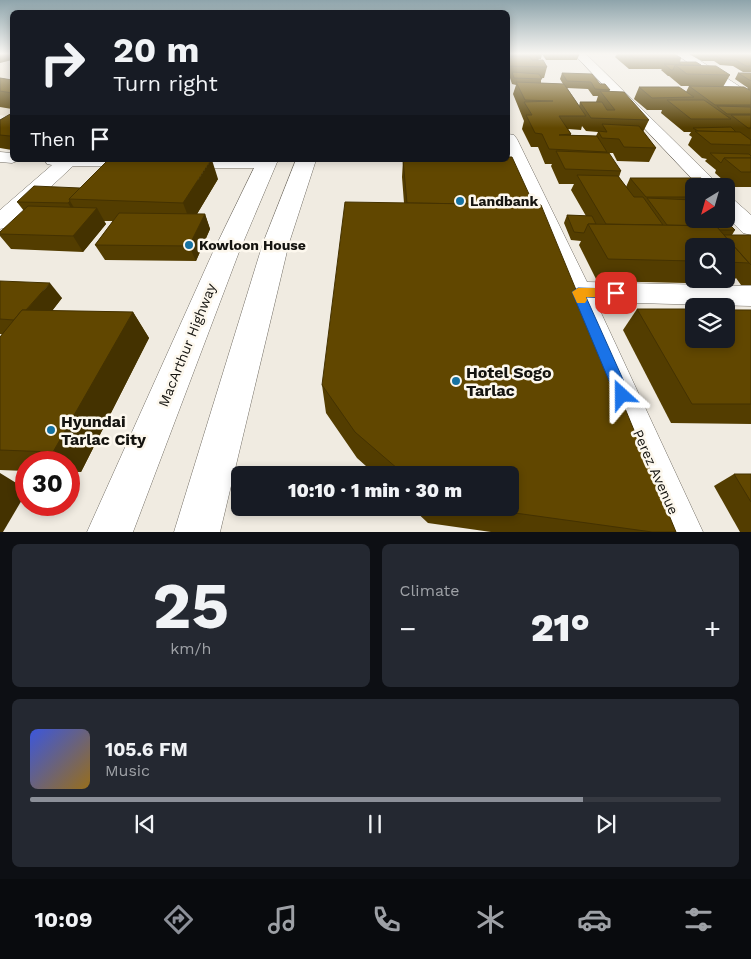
<!DOCTYPE html>
<meta charset="utf-8">
<style>
:root{--surface:#171b24;--page:#242831;--text:#f1f3f6;--muted:#9ea1a6;--line:#363941;--accent:#8c9099}
body{margin:0;font-family:"Work Sans",sans-serif;background:var(--page);color:var(--text);height:100vh;display:flex;flex-direction:column;font-size:19px;white-space:nowrap}
*{box-sizing:border-box;margin:0}
p{font-size:16px;color:var(--muted)}
.icon{flex:none;width:28px;height:28px;fill:none;stroke:currentColor;stroke-width:2;stroke-linecap:round;stroke-linejoin:round}
.map{position:relative;height:532px;overflow:hidden}
.drawer{display:flex;flex-direction:column;gap:12px;padding:12px;background:#0d0f14;flex:1}
.drawer>*{flex:none}
.hud{position:absolute;left:10px;top:10px;width:500px;height:152px;border-radius:8px;box-shadow:0 2px 8px #0003;background:#171b24;color:var(--text);overflow:hidden}
.needle{width:32px;rotate:217deg}
.fabs{position:absolute;left:685px;top:178px;display:grid;gap:10px}
.fabs a{display:grid;place-items:center;width:50px;height:50px;border-radius:8px;background:var(--surface);box-shadow:0 2px 8px #0003;font-size:25px}
.speed{position:absolute;left:15px;top:451px;display:flex;gap:10px;font-size:25px;font-weight:700;text-align:center}
.speed>*{display:grid;place-content:center;width:65px;height:65px;border-radius:50%;background:var(--surface);box-shadow:0 2px 8px #0003;line-height:1}
.speed .limit{border:8px solid #d22;background:#fff;color:#111}
.pin{position:absolute;display:grid;place-items:center;width:42px;height:42px;color:#fff;margin:-21px;border-radius:10px;box-shadow:0 2px 8px #0006}
.me{position:absolute;width:55px;margin:-28px;rotate:336deg;stroke-linejoin:round;filter:drop-shadow(0 0 4px #0008)}
.turn{display:flex;align-items:center;gap:18px;height:105px;padding:0 20px;font-size:22px}
.turn .icon{width:65px;height:65px;stroke-width:2.5}
.turn b{display:block;font-size:35px;line-height:42px}
.then{display:flex;align-items:center;height:48px;padding:0 20px;background:#0003;gap:10px;font-size:19px}
.big{font-size:38px;font-weight:800;line-height:1.1}
.drawer .widget{flex:1;display:flex;flex-direction:column;justify-content:center;gap:8px;min-width:0;padding:0 18px;border-radius:8px;background:var(--page)}
.drawer .dial{align-items:center;gap:0}
.dial b{font-size:65px;line-height:1}
.song{display:flex;align-items:center;gap:15px}
.cover{width:60px;height:60px;border-radius:8px;background:linear-gradient(135deg,hsl(230 70% 55%),hsl(40 70% 35%))}
.played{height:5px;border-radius:2px;background:linear-gradient(90deg,var(--accent) 80%,var(--line) 80%)}
.keys{display:flex;justify-content:space-around;direction:ltr}
.heat{display:flex;justify-content:space-between;align-items:center;font-size:28px;direction:ltr}
.drawer .tiles{flex:1;display:grid;gap:12px;grid-template-columns:1fr 1fr}
.widget:last-child{grid-column:span 2}
.trip{position:absolute;left:231px;top:466px;width:288px;height:50px;border-radius:8px;background:var(--surface);box-shadow:0 2px 8px #0003;font-weight:800;line-height:50px;text-align:center}
.tab-bar{display:flex;height:80px;justify-content:space-around;align-items:center;background:#090b0e;color:var(--muted)}
.tab-bar .icon{width:35px;height:35px}
.tab-bar .selected{color:var(--accent)}
.tab-bar b{font-size:22px;color:var(--text)}
.map>svg:first-child{display:block}
</style>
<div class="map">
<svg width="751" height="532" viewBox="0 0 751 532">
<rect width="100%" height="100%" fill="#f0ebe1"/>
<!-- built -->
<path fill="#e8e0cf" d="M12 54V117L0 115V57Z"/>
<g fill="none" stroke-linecap="round" stroke-linejoin="round">
<!-- minor casing -->
<g stroke="#736e65" stroke-width="1">
<g id="minor">
<path d="M574 54H586L720 186H699Z"/>
<path d="M676 54H690L751 94V104L746 103Z"/>
<path d="M508 134 514 135 517 139 587 282 751 286V306L596 302 703 532H661L565 292 508 158Z"/>
<path d="M0 152 12 153V160H20L12 163 0 162Z"/>
<path d="M45 160H151V161L149 165 142 167 73 166 8 227 0 229V210L52 165 47 164Z"/>
<path d="M171 160H275L276 162 274 166 267 168H179L172 166 170 162Z"/>
<path d="M726 197 733 199 751 215V235L743 233 726 216Z"/>
</g>
</g>
<!-- trunk casing -->
<g stroke="#736e65" stroke-width="1">
<g id="trunk">
<path d="M258 160H278L239 252 133 532H87L213 252Z"/>
<path d="M296 160H316L289 243 220 532H174L263 243Z"/>
</g>
</g>
<!-- minor -->
<use href="#minor" fill="#fff" fill-rule="evenodd"/>
<!-- trunk -->
<use href="#trunk" fill="#fff" fill-rule="evenodd"/>
</g>
<!-- wall -->
<g fill="#533d00" fill-rule="evenodd">
<path d="M508 54H578L579 55 577 60H546L542 54 541 59H538L547 67 544 78H541V83L563 84 560 79 562 73 600 84 610 90 609 91 649 120 643 132 656 148 649 162 617 161 613 153H607L621 171 619 177 626 187 630 178 694 186V219L735 230 732 235H751V285H741L736 278 730 284 597 281 579 245 581 241 571 240 564 223 567 215 586 216 571 190 574 184H559L551 166 552 164H545L538 147H531L522 129 524 121 513 94 516 85 512 84 510 78 508 77ZM567 88 588 89 593 96H598L596 102H580L579 106ZM582 126 586 131 598 132 596 136 571 135V134L568 129 581 130ZM694 246H726V279H694Z"/>
<path d="M617 54H674L681 58 680 62 701 65 730 75 723 87 751 91V187H731L715 173 716 170 705 161 707 159 702 158 688 145 692 137 689 135 691 132H684L661 113 662 110H647L634 99 639 87 686 92 689 86H703H681L669 76H670H668L661 70 662 69H629L615 57Z"/>
<path d="M689 54H751V72H743L733 66 720 65 714 61H702Z"/>
<path d="M738 73H751V91L747 89 748 88 735 79Z"/>
<path d="M0 78 12 80V109L0 107Z"/>
<path d="M12 113V150L0 148V120Z"/>
<path d="M403 160H508L676 532H491L428 523 412 508H510V475H376L357 458 326 413 322 385 404 203 402 177Z"/>
<path d="M218 179 197 214H205L210 229 196 261 105 260 95 245 113 221H104L106 224 83 252 11 249 0 236V232L24 211 17 202 80 188Z"/>
<path d="M0 281 62 298 52 311 133 312 149 338 81 472H69V462H26V471L0 470V337L2 334H0Z"/>
<path d="M637 309 751 310V424L671 423 623 330Z"/>
<path d="M734 474H751V532H740L714 486Z"/>
</g>
<!-- shaded-wall -->
<g fill="#443200">
<path d="M0 54H12V60L0 63Z"/>
<path d="M12 135V141L10 136Z"/>
<path d="M211 160H212L218 179 191 224 183 203Z"/>
<path d="M70 201 79 216 77 218 68 203Z"/>
<path d="M97 208 106 224 83 252 73 236Z"/>
<path d="M205 214 210 229 196 261 189 246Z"/>
<path d="M50 283 62 298 33 335 18 320Z"/>
<path d="M133 312 149 338 81 472 53 452Z"/>
<path d="M0 473 26 489V493L3 532H0Z"/>
</g>
<!-- building -->
<g fill="#614700" stroke="#443200">
<path d="M511 54H524L525 56H512Z"/>
<path d="M526 54H535L538 60H532L530 57H527Z"/>
<path d="M548 54H578L579 55Z"/>
<path d="M629 54H674L681 58H634Z"/>
<path d="M702 54H751V66H746L736 60H723L717 56H705Z"/>
<path d="M508 56 530 57 532 60H543L547 67 508 66Z"/>
<path d="M680 62H696L701 65H675L673 70H671L664 64 682 65 679 63Z"/>
<path d="M675 65 716 66 730 75 687 74Z"/>
<path d="M512 72 539 74 542 79 514 78Z"/>
<path d="M562 73 592 74 600 84H605L610 90 595 89 591 82 567 81Z"/>
<path d="M738 73H751V81Z"/>
<path d="M0 78 12 80V93L0 91Z"/>
<path d="M516 82 564 84 586 116H559L571 134 559 135 597 136 607 152 549 149 542 134 535 133 526 115H532L524 102 553 101 525 100Z"/>
<path d="M689 86 744 87 751 91V105H715Z"/>
<path d="M639 87H679L694 97 652 98Z"/>
<path d="M600 91 624 92 649 120 591 118 580 102H602L607 110H615Z"/>
<path d="M667 100H704L731 119H691Z"/>
<path d="M717 106 751 107V114H727Z"/>
<path d="M12 113V135L10 136 0 135V120Z"/>
<path d="M731 115H751V128H748Z"/>
<path d="M602 124 639 126 656 148 624 147 619 139 602 138 598 131 607 132Z"/>
<path d="M731 127 736 132 698 131 693 128Z"/>
<path d="M695 131 740 132 751 140V145L711 144Z"/>
<path d="M556 151 609 153 621 171 565 169Z"/>
<path d="M710 153 749 154 751 156V158H724L721 163Z"/>
<path d="M508 157H512L534 205 407 203 403 160H508Z"/>
<path d="M724 158H751V172H741Z"/>
<path d="M108 160H211L183 203 69 199Z"/>
<path d="M577 175 618 176 634 197H643L663 225 606 224Z"/>
<path d="M630 178H701L710 186H694V197H646Z"/>
<path d="M34 186 80 188 69 199 70 201 68 203 17 202Z"/>
<path d="M647 198 694 200V219H724L735 230H720L716 226 667 225Z"/>
<path d="M345 202 541 205 676 532H652L479 508H510V475H405L355 432 322 385Z"/>
<path d="M28 206 97 208 73 236 0 234V232Z"/>
<path d="M119 213 205 214 189 246 95 245Z"/>
<path d="M567 215 592 216 596 224H588L584 233 574 232Z"/>
<path d="M588 224 716 226 749 263 726 262V246H694V261L608 259Z"/>
<path d="M724 235H751V265Z"/>
<path d="M0 281 50 283 26 310H22L14 320 0 319Z"/>
<path d="M637 309H694V339H726V310H751V404H692Z"/>
<path d="M22 310 133 312 53 452 0 450V337Z"/>
<path d="M734 474H751V502Z"/>
</g>
<!-- sky -->
<linearGradient id="sky" x2="0" y2="1"><stop stop-color="#8ea4ab"/><stop offset="0.42" stop-color="#f8f6f2"/><stop offset="1" stop-color="#f8f6f2" stop-opacity="0"/></linearGradient>
<rect width="751" height="128" fill="url(#sky)"/>
<!-- route -->
<path fill="#1a73e8" stroke="#114b97" d="M578 288 616 289 620 290 622 293 620 296 616 298 586 297 630 395 628 400 622 402 617 400 615 395 572 292Z"/>
<!-- slow -->
<path fill="#f59e0b" d="M578 288H599L605 293 599 297H586L587 300 585 303H577L572 292Z"/>
<!-- markers -->
<g fill="#1672a1" stroke="#fdf8ee" stroke-width="2">
<circle cx="460" cy="201" r="5"/>
<circle cx="189" cy="245" r="5"/>
<circle cx="456" cy="381" r="5"/>
<circle cx="51" cy="430" r="5"/>
</g>
<g text-anchor="middle" stroke-width="5" stroke-linejoin="round" paint-order="stroke">
<!-- poi labels -->
<g font-size="14" font-weight="bold" fill="#151410" stroke="#fdf8ee" text-anchor="start">
<text x="470" y="206">Landbank</text>
<text x="199" y="250">Kowloon House</text>
</g>
<!-- street labels -->
<g font-size="14" fill="#151410" stroke="#fdf8ee">
<text transform="translate(187 345) rotate(-68)" y="5">MacArthur Highway</text>
<text transform="translate(656 472) rotate(66)" y="5">Perez Avenue</text>
</g>
<!-- near-poi labels -->
<g font-size="16" font-weight="bold" fill="#151410" stroke="#fdf8ee" text-anchor="start">
<text x="466" y="378">Hotel Sogo<tspan x="466" dy="18">Tarlac</tspan></text>
<text x="61" y="427">Hyundai<tspan x="61" dy="18">Tarlac City</tspan></text>
</g>
</g>
</svg>
<div class="fabs">
<a><svg class="needle" viewBox="-14 -14 28 28"><path d="M0-13l5 13h-10z" fill="#e53935"/><path d="M0 13l5-13h-10z" fill="#9ea1a6"/></svg></a>
<a><svg class="icon" aria-label="search" viewBox="0 0 24 24"><circle cx="10" cy="10" r="6"/><path d="M15 15l6 6"/></svg></a>
<a><svg class="icon" aria-label="layers" viewBox="0 0 24 24"><path d="M12 4l9 5-9 5-9-5zM3 14l9 5 9-5"/></svg></a>
</div>
<div class="speed"><div class="limit">30</div></div>
<div class="pin" style="left:616px;top:293px;background:#d93025"><svg class="icon" aria-label="arrive" viewBox="0 0 24 24"><path d="M6 21V4h12l-3 4 3 4H6"/></svg></div>
<svg class="me" style="left:622px;top:395px" viewBox="-20 -20 40 40"><path d="M0-17L14 15 0 8-14 15z" fill="#1a73e8" stroke="#fff" stroke-width="4"/></svg>
<div class="trip">10:10 · 1 min · 30 m</div>
<div class="hud">
<div class="turn"><svg class="icon" aria-label="right" viewBox="0 0 24 24"><path d="M7 20v-9h11M14 6l5 5-5 5"/></svg><div><b>20 m</b>Turn right</div></div>
<div class="then">Then<svg class="icon" aria-label="arrive" viewBox="0 0 24 24"><path d="M6 21V4h12l-3 4 3 4H6"/></svg></div>
</div>
</div>
<section class="drawer">
<div class="tiles">
<div class="widget dial"><b>25</b><p>km/h</p></div>
<div class="widget"><p>Climate</p>
<div class="heat"><a>−</a><b class="big">21°</b><a>+</a></div>
</div>
<div class="widget">
<div class="song"><i class="cover"></i><div><b>105.6 FM</b><p>Music</p></div></div>
<div class="played"></div>
<div class="keys"><svg class="icon" aria-label="previous" viewBox="0 0 24 24"><path d="M18 5L8 12l10 7zM5 5v14"/></svg><svg class="icon" aria-label="pause" viewBox="0 0 24 24"><path d="M8 5v14M16 5v14"/></svg><svg class="icon" aria-label="next" viewBox="0 0 24 24"><path d="M6 5l10 7-10 7zM19 5v14"/></svg></div>
</div>
</div>
</section>
<nav class="tab-bar">
<b>10:09</b>
<svg class="icon selected" aria-label="directions" viewBox="0 0 24 24"><path d="M12 3l9 9-9 9-9-9zM9 14v-3h6M13 9l2 2-2 2"/></svg>
<svg class="icon" aria-label="music" viewBox="0 0 24 24"><path d="M9 18V5l10-2v13"/><circle cx="6" cy="18" r="3"/><circle cx="16" cy="16" r="3"/></svg>
<svg class="icon" aria-label="phone" viewBox="0 0 24 24"><path d="M5 4h4l2 5-3 2q2 4 5 5l2-3 5 2v4C11 20 4 13 5 4z"/></svg>
<svg class="icon" aria-label="climate" viewBox="0 0 24 24"><path d="M12 3v18M4 7l16 10M4 17L20 7"/></svg>
<svg class="icon" aria-label="car" viewBox="0 0 24 24"><path d="M5 17H2v-5l4-1 3-4h7l3 4 3 1v5h-3M9 17h6M6 11h13"/><circle cx="7" cy="17" r="2"/><circle cx="17" cy="17" r="2"/></svg>
<svg class="icon" aria-label="filters" viewBox="0 0 24 24"><path d="M4 7h16M4 17h16"/><circle cx="9" cy="7" r="2"/><circle cx="15" cy="17" r="2"/></svg>
</nav>
